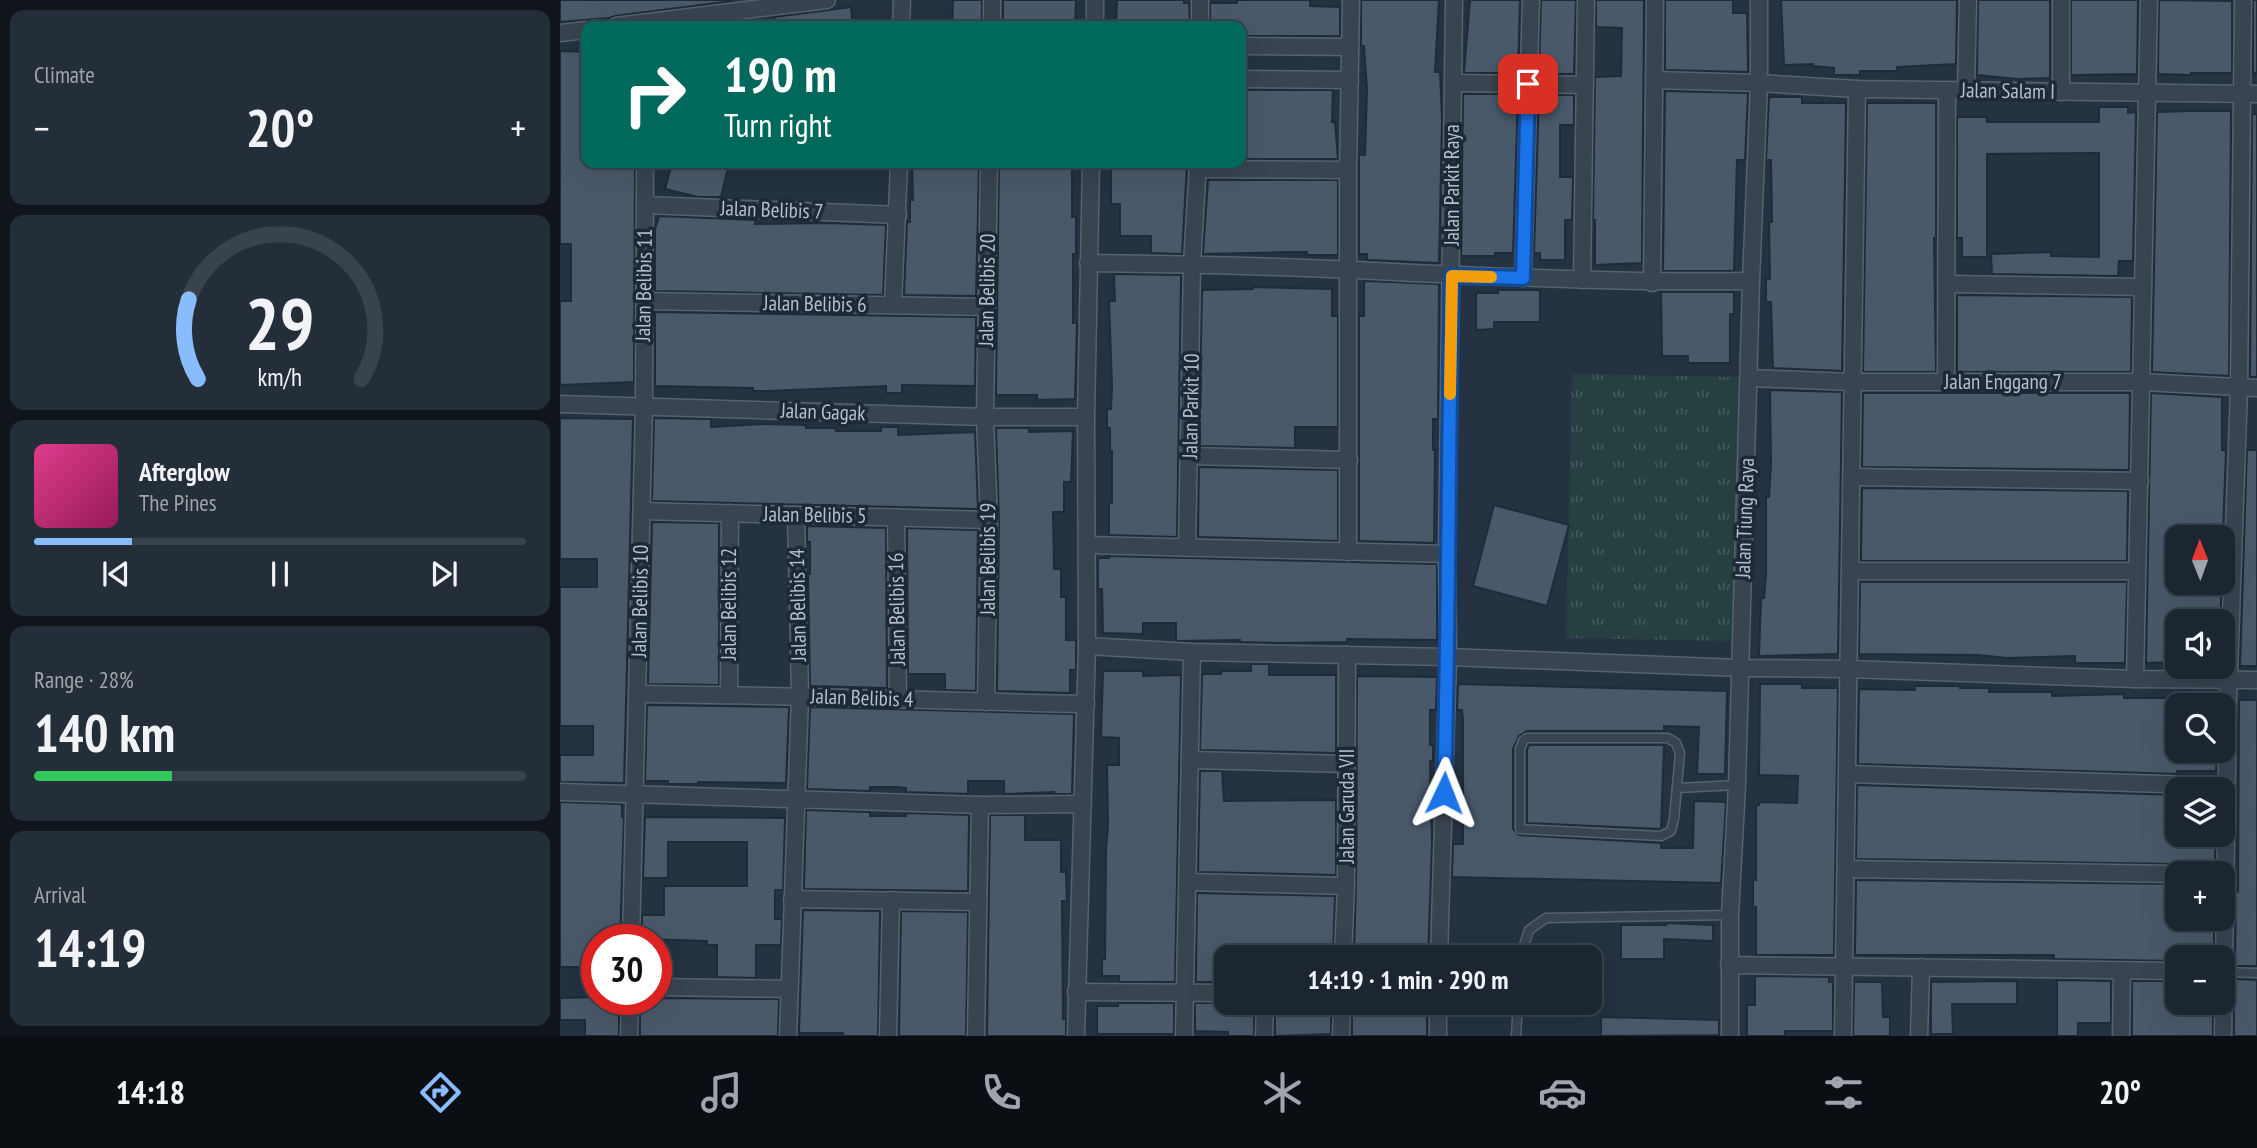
<!DOCTYPE html>
<meta charset="utf-8">
<style>
:root{--surface:#1b2631;--page:#242e39;--text:#f1f3f6;--muted:#a0a5ab;--line:#39434d;--accent:#89bcfc}
body{margin:0;font-family:"PT Sans Narrow",sans-serif;background:var(--page);color:var(--text);height:100vh;display:flex;flex-direction:column;font-size:26px;white-space:nowrap}
*{box-sizing:border-box;margin:0}
p{font-size:23px;color:var(--muted)}
.icon{flex:none;width:38px;height:38px;fill:none;stroke:currentColor;stroke-width:2;stroke-linecap:round;stroke-linejoin:round}
.map{position:relative;flex:1;overflow:hidden}
.drawer{display:flex;flex-direction:column;gap:10px;padding:10px;background:#0f151b;width:560px}
.drawer>*{flex:none}
.top-card{position:absolute;left:21px;top:21px;width:665px;height:147px;border-radius:14px;box-shadow:0 7px 28px #0002,0 0 0 2px var(--line);background:#00695c;color:#fff;overflow:hidden}
.needle{width:46px;rotate:359deg}
.buttons{position:absolute;left:1605px;top:525px;display:grid;gap:14px}
.buttons a{display:grid;place-items:center;width:70px;height:70px;border-radius:14px;background:var(--surface);box-shadow:0 7px 28px #0002,0 0 0 2px var(--line);font-size:35px}
.speed{position:absolute;left:21px;top:924px;display:flex;gap:14px;font-size:35px;font-weight:700;text-align:center}
.speed>*{display:grid;place-content:center;width:91px;height:91px;border-radius:50%;background:var(--surface);box-shadow:0 7px 28px #0002,0 0 0 2px var(--line);line-height:1}
.speed .limit{border:10px solid #d22;background:#fff;color:#111}
.pin{position:absolute;display:grid;place-items:center;width:60px;height:60px;color:#fff;margin:-30px;border-radius:14px;box-shadow:0 4px 10px #0006}
.me{position:absolute;width:77px;margin:-38px;rotate:2deg;stroke-linejoin:round;filter:drop-shadow(0 0 5px #0008)}
.turn{display:flex;align-items:center;gap:24px;height:147px;padding:0 28px;font-size:32px}
.turn .icon{width:91px;height:91px;stroke-width:2.5}
.turn b{display:block;font-size:49px;line-height:60px}
.big{font-size:52px;font-weight:600;line-height:1.1}
.drawer .widget{flex:1;display:flex;flex-direction:column;justify-content:center;gap:10px;min-width:0;padding:0 24px;border-radius:14px;background:var(--page)}
.drawer .dial{align-items:center;gap:0}
.dial svg{height:182px;overflow:visible;fill:none;stroke:var(--line);stroke-width:7;stroke-linecap:round;text-anchor:middle}
.dial text{fill:var(--text);stroke:none}
.song{display:flex;align-items:center;gap:21px}
.cover{width:84px;height:84px;border-radius:10px;background:linear-gradient(135deg,hsl(330 70% 55%),hsl(330 70% 35%))}
.played{height:7px;border-radius:4px;background:linear-gradient(90deg,var(--accent) 20%,var(--line) 20%)}
.keys{display:flex;justify-content:space-around;direction:ltr}
.heat{display:flex;justify-content:space-between;align-items:center;font-size:38px;direction:ltr}
.charge{height:10px;border-radius:5px;background:linear-gradient(90deg,#34c759 28%,var(--line) 0)}
.trip{position:absolute;left:654px;top:945px;width:388px;height:70px;border-radius:14px;background:var(--surface);box-shadow:0 7px 28px #0002,0 0 0 2px var(--line);font-weight:600;line-height:70px;text-align:center}
.menu{display:flex;height:112px;justify-content:space-around;align-items:center;background:#0b0f14;color:var(--muted)}
.menu .icon{width:49px;height:49px}
.menu .on{color:var(--accent)}
.menu b{font-size:32px;color:var(--text)}
main{display:flex;flex:1;min-height:0}
.map>svg:first-child{display:block}
</style>
<main>
<section class="drawer">
<div class="widget"><p>Climate</p>
<div class="heat"><a>−</a><b class="big">20°</b><a>+</a></div>
</div>
<div class="widget dial"><svg viewBox="0 0 100 80">
<path d="M14 69A42 42 0 1 1 86 69"/>
<path d="M14 69A42 42 0 0 1 10 34" stroke="#89bcfc"/>
<text x="50" y="56" font-size="32" font-weight="700">29</text>
<text x="50" y="72" font-size="11">km/h</text>
</svg></div>
<div class="widget">
<div class="song"><i class="cover"></i><div><b>Afterglow</b><p>The Pines</p></div></div>
<div class="played"></div>
<div class="keys"><svg class="icon" aria-label="previous" viewBox="0 0 24 24"><path d="M18 5L8 12l10 7zM5 5v14"/></svg><svg class="icon" aria-label="pause" viewBox="0 0 24 24"><path d="M8 5v14M16 5v14"/></svg><svg class="icon" aria-label="next" viewBox="0 0 24 24"><path d="M6 5l10 7-10 7zM19 5v14"/></svg></div>
</div>
<div class="widget"><p>Range · 28%</p><b class="big">140 km</b><div class="charge"></div></div>
<div class="widget"><p>Arrival</p><b class="big">14:19</b></div>
</section>
<div class="map">
<svg width="1697" height="1036" viewBox="0 0 1697 1036">
<defs>
<pattern id="grass-tufts" width="24" height="20" patternUnits="userSpaceOnUse" patternTransform="scale(1.75)"><rect width="24" height="20" fill="#264042"/><path d="M3 7l-1-3M5 7V3M7 7l1-3M15 17l-1-3M17 17v-4M19 17l1-3" fill="none" stroke="#435a5c"/></pattern>
</defs>
<rect width="100%" height="100%" fill="#243241"/>
<!-- grass -->
<path fill="url(#grass-tufts)" d="M1012 374 1179 377 1173 641 1006 638Z"/>
<!-- building -->
<g fill="#4a596a" stroke="#1f2b38" stroke-width="2">
<path d="M0 0H172V1L55 16 49 18 0 22Z"/>
<path d="M393 0H422V26H392Z"/>
<path d="M443 0H516L515 26H487V22L443 23Z"/>
<path d="M557 0H624V3H629L630 26H556Z"/>
<path d="M677 0H750V6L780 7V36H681V26H650V3H677Z"/>
<path d="M801 0H879L875 72H880L882 119 879 263 807 260V254H799V155H805L807 89 804 46H801Z"/>
<path d="M910 0H960L958 73H904Z"/>
<path d="M981 0H1016L1014 74H979Z"/>
<path d="M1036 0H1084L1082 263 1035 265V220H1033L1035 77 1061 76 1062 28 1036 27Z"/>
<path d="M1105 0H1173V13H1187L1188 72 1105 70Z"/>
<path d="M1221 0H1397L1396 64 1337 67V71H1300V75H1274V68L1252 66 1253 64 1224 65Z"/>
<path d="M1418 0H1490V78L1458 79 1417 75Z"/>
<path d="M1511 0H1578L1577 74 1511 75Z"/>
<path d="M1599 0 1672 1V73H1631V75L1598 74Z"/>
<rect x="1693" y="0" width="4" height="73"/>
<path d="M291 7 293 26H215L214 17Z"/>
<path d="M0 51 26 52V163H75L74 382 0 385V301H11V244H0Z"/>
<path d="M682 90H773L772 122H775L778 159H681Z"/>
<path d="M1105 91 1188 93 1185 160H1177L1174 271H1103Z"/>
<path d="M903 94H958L953 253H935V256H901Z"/>
<path d="M979 95H1014V125H1000V177H1013L1012 220H1005V260H980V253H974Z"/>
<path d="M1209 97H1242V103H1286L1282 371 1213 368 1211 302H1206V279H1210L1209 222H1212L1211 160H1206Z"/>
<path d="M1307 103H1376V238H1374L1376 372H1303Z"/>
<path d="M1539 107H1568V113L1576 112 1573 261H1559L1558 276 1432 274 1431 254 1491 252V256L1539 257V153L1427 154V257H1402V238H1397V117H1427V122H1539Z"/>
<path d="M1630 111H1671L1669 376 1592 372 1597 112Z"/>
<path d="M1692 114H1697V377H1690Z"/>
<path d="M112 163H169L161 197H138L105 189Z"/>
<path d="M352 163H419L416 296 344 295 347 222H350V200H353Z"/>
<path d="M439 163H512V217H516V254H513V323H517L515 399 477 400V395H436Z"/>
<path d="M551 163H627L622 254 591 253V236H560V204H551Z"/>
<path d="M648 180H778V255H747V252H729L643 254Z"/>
<path d="M99 216 195 220V224L266 223 326 225 323 295 95 291V229Z"/>
<path d="M554 274 621 275 617 537 549 535V503H552V451H550V428H547V409H551L552 386 549 301H555Z"/>
<path d="M807 281 879 284 878 419H873V450H875L874 543 799 541V316H804V282Z"/>
<path d="M693 287 772 289V316H778V427H735V448L639 446 642 290 693 289Z"/>
<path d="M938 290H980V322H934V329L916 330V293H938Z"/>
<path d="M1101 292H1174V314H1170V363H1128V356H1102Z"/>
<path d="M1397 295 1572 297 1571 372H1397Z"/>
<path d="M95 312 416 317 415 386 342 385V393H326V386L207 391H193V388L95 386Z"/>
<path d="M1210 390 1282 392 1278 654 1199 656 1201 598H1204L1206 576V497H1209L1211 464Z"/>
<path d="M1303 393H1570L1569 470 1302 467Z"/>
<path d="M1591 393 1662 397V450H1666L1662 558V537H1615V581L1662 583 1660 621H1617V624H1613V662L1586 663Z"/>
<path d="M0 418 73 419 64 783 0 782V755H33V726H0V587H37V559H0Z"/>
<path d="M94 418 151 419V427L203 424 246 425V428H275L276 431H321V427H338V435L415 432 418 509 92 501Z"/>
<path d="M436 428H469V432L513 431 511 482H504V512H493L494 569H501V597H506V640H516V670H510V693L437 691 439 520Z"/>
<path d="M1687 450H1697V666H1680Z"/>
<path d="M639 467 778 470V541L638 537Z"/>
<path d="M1302 488 1568 491 1567 561H1301Z"/>
<path d="M934 505 1009 525 987 606 913 586Z"/>
<path d="M92 522 159 523V685L88 684Z"/>
<path d="M247 526 326 528 327 688 250 686 248 574H250V542H247Z"/>
<path d="M347 528 418 530 416 691 385 690V674H348Z"/>
<path d="M549 556 877 564V640L787 639V642L719 643 680 642V640L616 641V623H583V634L543 633 542 589H538V558H549Z"/>
<path d="M1300 582H1567L1565 663H1515V656L1447 658 1418 655 1299 654Z"/>
<path d="M691 664H709V675H776V753L640 750 642 674H661V671H691Z"/>
<path d="M543 671H583V676L621 675 615 982H559V976H542V959H545L546 850 548 826 547 765H559V738L541 737Z"/>
<path d="M797 676 877 677 876 710H870V745H873V761H870L872 844 868 957H834V952H794L796 886Z"/>
<path d="M898 684 1167 691 1165 774H1137L1139 727 1104 726V731H967L959 736 953 749V829L959 835 1101 843V848H1133L1134 801 1166 802 1161 883 892 877 893 844H903V721L902 710H897Z"/>
<path d="M1200 684H1242V688H1278L1274 955H1196V907H1193V880H1196V805H1199V802L1237 803 1238 776 1199 775Z"/>
<path d="M1355 686H1400V688H1429V692H1492V696L1564 694V698H1617V751H1657L1656 771H1617V774L1298 764 1299 689 1355 690Z"/>
<path d="M1679 700H1697V966H1675L1676 892H1678Z"/>
<path d="M87 705 229 707 226 783 138 782V784H108V781H85Z"/>
<path d="M250 707 514 714 512 794H494V792L444 794V781H408V794L346 792V788L339 787H310V791L247 789Z"/>
<path d="M969 745H1104L1101 829 967 823V750Z"/>
<path d="M640 771H662L664 801 776 800V875L638 872Z"/>
<path d="M1297 785 1617 795V835H1656L1655 861H1617V864L1296 859Z"/>
<path d="M0 802 62 804V817H64L60 940H37V967H0Z"/>
<path d="M246 810 310 812V816H346V813L409 815 408 891 244 889Z"/>
<path d="M430 815H465V840H501V872H506L507 901H502L503 1019H506V1036H427Z"/>
<path d="M85 817 225 818 223 890H215V919H222L221 945H196V978L157 977V945H147V941L82 939V915H104V886H187V842H108V878H83Z"/>
<path d="M1296 880 1617 884V923H1654V955H1617V961L1494 959V955H1295Z"/>
<path d="M637 893 775 896 773 957H663V982H636Z"/>
<path d="M243 910 320 911 318 1036H283V1033H239Z"/>
<path d="M341 911 408 912 406 1036H339Z"/>
<path d="M1106 923 1153 925V941L1104 939V959H1061V925H1106Z"/>
<path d="M1195 976 1269 977V982H1273V1031H1225V1036H1187V1005H1195Z"/>
<path d="M1674 979 1697 980V1036H1674Z"/>
<path d="M1497 980 1551 981V1023H1518V1036H1497Z"/>
<path d="M1457 981V1004H1392L1393 1034H1371V982Z"/>
<path d="M1572 981H1617V1003H1653V1036H1572Z"/>
<path d="M1294 982H1322L1323 1017H1330V1036H1293Z"/>
<path d="M37 997V999H59V1036H25V1020H0V998Z"/>
<path d="M96 998 219 999 218 1036H80V999Z"/>
<path d="M558 1003H614V1034H537V1006H558Z"/>
<path d="M635 1003H694V1036H668V1032L635 1031Z"/>
<path d="M715 1004 771 1006V1034L715 1036Z"/>
<path d="M836 1004V1006H867V1036H792V1005Z"/>
<path d="M1041 1017 1159 1020V1035L1041 1036Z"/>
</g>
<g fill="none" stroke-linecap="round" stroke-linejoin="round">
<!-- lane casing -->
<g stroke="#56626e" stroke-width="11">
<g id="lane">
<path d="M967 738H1108L1116 743 1120 753 1114 819 1111 831 1101 836 960 829V749L963 741Z"/>
<path d="M1117 788 1177 785"/>
<path d="M960 957 969 930 986 918 1170 915"/>
<path d="M1663 972 1697 973"/>
<path d="M956 1036 958 1003"/>
</g>
</g>
<!-- street casing -->
<g stroke="#56626e" stroke-width="19">
<g id="street">
<path d="M56 26 267 0"/>
<path d="M341 26 342 0"/>
<path d="M432 26V0"/>
<path d="M535 26V0"/>
<path d="M640 26V0"/>
<path d="M0 33 26 30"/>
<path d="M681 46 790 47"/>
<path d="M681 79 790 80"/>
<path d="M1095 80 1199 83 1297 89 1697 94"/>
<path d="M893 83 1025 85"/>
<path d="M1406 90 1408 0"/>
<path d="M1501 92V0"/>
<path d="M638 169 788 170"/>
<path d="M86 205 338 215"/>
<path d="M528 263C616 264 705 266 793 270 926 276 1058 283 1191 281"/>
<path d="M963 278 971 0"/>
<path d="M1022 280 1026 0"/>
<path d="M1092 283 1095 0"/>
<path d="M1387 284 1583 287"/>
<path d="M84 301 426 307"/>
<path d="M333 305 339 163"/>
<path d="M1189 378 1293 382H1582L1697 388"/>
<path d="M1386 382 1387 90"/>
<path d="M0 404 425 417H526"/>
<path d="M630 456 789 460"/>
<path d="M1292 477 1580 481"/>
<path d="M82 511 429 520"/>
<path d="M336 517 338 700"/>
<path d="M527 545 887 554"/>
<path d="M627 548 632 264 638 163"/>
<path d="M788 552V170L791 0"/>
<path d="M1291 571H1577"/>
<path d="M527 646 632 652 888 657 1181 668 1289 669 1575 679 1697 680"/>
<path d="M1575 679 1589 0"/>
<path d="M78 694C228 695 377 701 526 704"/>
<path d="M169 695 170 513"/>
<path d="M426 702 429 520 425 417 429 163"/>
<path d="M630 760 787 764"/>
<path d="M1288 774 1666 786"/>
<path d="M0 792 420 805 523 804"/>
<path d="M1286 869 1617 874"/>
<path d="M628 882 786 886"/>
<path d="M232 899 417 902"/>
<path d="M71 940 84 407 85 163"/>
<path d="M783 957 786 886 787 655"/>
<path d="M879 957 888 657 887 554 894 0"/>
<path d="M1169 965 1617 971"/>
<path d="M96 987 229 989"/>
<path d="M516 992 667 993"/>
<path d="M878 1003V1036"/>
<path d="M69 1036 70 999"/>
<path d="M228 1036 240 696 236 515"/>
<path d="M328 1036 331 900"/>
<path d="M416 1036 420 805"/>
<path d="M516 1036 527 646 526 417 531 163"/>
<path d="M624 1036 632 652"/>
<path d="M704 1036 705 1003"/>
<path d="M781 1036 782 1003"/>
<path d="M1170 1036V915L1177 785 1191 281 1199 83V0"/>
<path d="M1283 1036 1297 89"/>
<path d="M1359 1036 1361 967"/>
<path d="M1561 1036 1562 971"/>
<path d="M1663 1036 1668 700 1679 388 1683 0"/>
</g>
</g>
<!-- lane -->
<use href="#lane" stroke="#394451" stroke-width="8"/>
<!-- street -->
<use href="#street" stroke="#394451" stroke-width="16"/>
</g>
<g fill="none" stroke-linecap="round" stroke-linejoin="round">
<!-- route casing -->
<g stroke="#114b97" stroke-width="18">
<path id="route" d="M884 793C889 621 888 449 892 276L963 278 968 84"/>
</g>
<!-- route -->
<use href="#route" stroke="#1a73e8" stroke-width="12"/>
<!-- slow -->
<path stroke="#f59e0b" stroke-width="12" d="M890 394 892 276 931 277"/>
</g>
<g text-anchor="middle" stroke-width="7" stroke-linejoin="round" paint-order="stroke">
<!-- street labels -->
<g font-size="21" fill="#b5bfcb" stroke="#1d2936">
<text transform="translate(1448 91) rotate(1)" y="7">Jalan Salam I</text>
<text transform="translate(892 185) rotate(-90)" y="7">Jalan Parkit Raya</text>
<text transform="translate(212 210) rotate(2)" y="7">Jalan Belibis 7</text>
<text transform="translate(84 285) rotate(-89)" y="7">Jalan Belibis 11</text>
<text transform="translate(427 290) rotate(-89)" y="7">Jalan Belibis 20</text>
<text transform="translate(255 304) rotate(1)" y="7">Jalan Belibis 6</text>
<text x="1443" y="389">Jalan Enggang 7</text>
<text transform="translate(631 406) rotate(-89)" y="7">Jalan Parkit 10</text>
<text transform="translate(263 412) rotate(2)" y="7">Jalan Gagak</text>
<text transform="translate(255 515) rotate(1)" y="7">Jalan Belibis 5</text>
<text transform="translate(1185 518) rotate(-88)" y="7">Jalan Tiung Raya</text>
<text transform="translate(428 559) rotate(-90)" y="7">Jalan Belibis 19</text>
<text transform="translate(80 601) rotate(-89)" y="7">Jalan Belibis 10</text>
<text transform="translate(169 604) rotate(-90)" y="7">Jalan Belibis 12</text>
<text transform="translate(238 605) rotate(-91)" y="7">Jalan Belibis 14</text>
<text transform="translate(337 609) rotate(-91)" y="7">Jalan Belibis 16</text>
<text transform="translate(302 698) rotate(2)" y="7">Jalan Belibis 4</text>
<text transform="translate(787 806) rotate(-90)" y="7">Jalan Garuda VII</text>
</g>
</g>
</svg>
<div class="buttons">
<a><svg class="needle" viewBox="-14 -14 28 28"><path d="M0-13l5 13h-10z" fill="#e53935"/><path d="M0 13l5-13h-10z" fill="#a0a5ab"/></svg></a>
<a><svg class="icon" aria-label="sound" viewBox="0 0 24 24"><path d="M4 9h4l5-4v14l-5-4H4zM17 9q2 3 0 6"/></svg></a>
<a><svg class="icon" aria-label="search" viewBox="0 0 24 24"><circle cx="10" cy="10" r="6"/><path d="M15 15l6 6"/></svg></a>
<a><svg class="icon" aria-label="layers" viewBox="0 0 24 24"><path d="M12 4l9 5-9 5-9-5zM3 14l9 5 9-5"/></svg></a>
<a>+</a>
<a>−</a>
</div>
<div class="speed"><div class="limit">30</div></div>
<div class="pin" style="left:968px;top:84px;background:#d93025"><svg class="icon" aria-label="arrive" viewBox="0 0 24 24"><path d="M6 21V4h12l-3 4 3 4H6"/></svg></div>
<svg class="me" style="left:884px;top:793px" viewBox="-20 -20 40 40"><path d="M0-17L14 15 0 8-14 15z" fill="#1a73e8" stroke="#fff" stroke-width="4"/></svg>
<div class="trip">14:19 · 1 min · 290 m</div>
<div class="top-card">
<div class="turn"><svg class="icon" aria-label="right" viewBox="0 0 24 24"><path d="M7 20v-9h11M14 6l5 5-5 5"/></svg><div><b>190 m</b>Turn right</div></div>
</div>
</div>
</main>
<nav class="menu">
<b>14:18</b>
<svg class="icon on" aria-label="directions" viewBox="0 0 24 24"><path d="M12 3l9 9-9 9-9-9zM9 14v-3h6M13 9l2 2-2 2"/></svg>
<svg class="icon" aria-label="music" viewBox="0 0 24 24"><path d="M9 18V5l10-2v13"/><circle cx="6" cy="18" r="3"/><circle cx="16" cy="16" r="3"/></svg>
<svg class="icon" aria-label="phone" viewBox="0 0 24 24"><path d="M5 4h4l2 5-3 2q2 4 5 5l2-3 5 2v4C11 20 4 13 5 4z"/></svg>
<svg class="icon" aria-label="climate" viewBox="0 0 24 24"><path d="M12 3v18M4 7l16 10M4 17L20 7"/></svg>
<svg class="icon" aria-label="car" viewBox="0 0 24 24"><path d="M5 17H2v-5l4-1 3-4h7l3 4 3 1v5h-3M9 17h6M6 11h13"/><circle cx="7" cy="17" r="2"/><circle cx="17" cy="17" r="2"/></svg>
<svg class="icon" aria-label="filters" viewBox="0 0 24 24"><path d="M4 7h16M4 17h16"/><circle cx="9" cy="7" r="2"/><circle cx="15" cy="17" r="2"/></svg>
<b>20°</b>
</nav>
